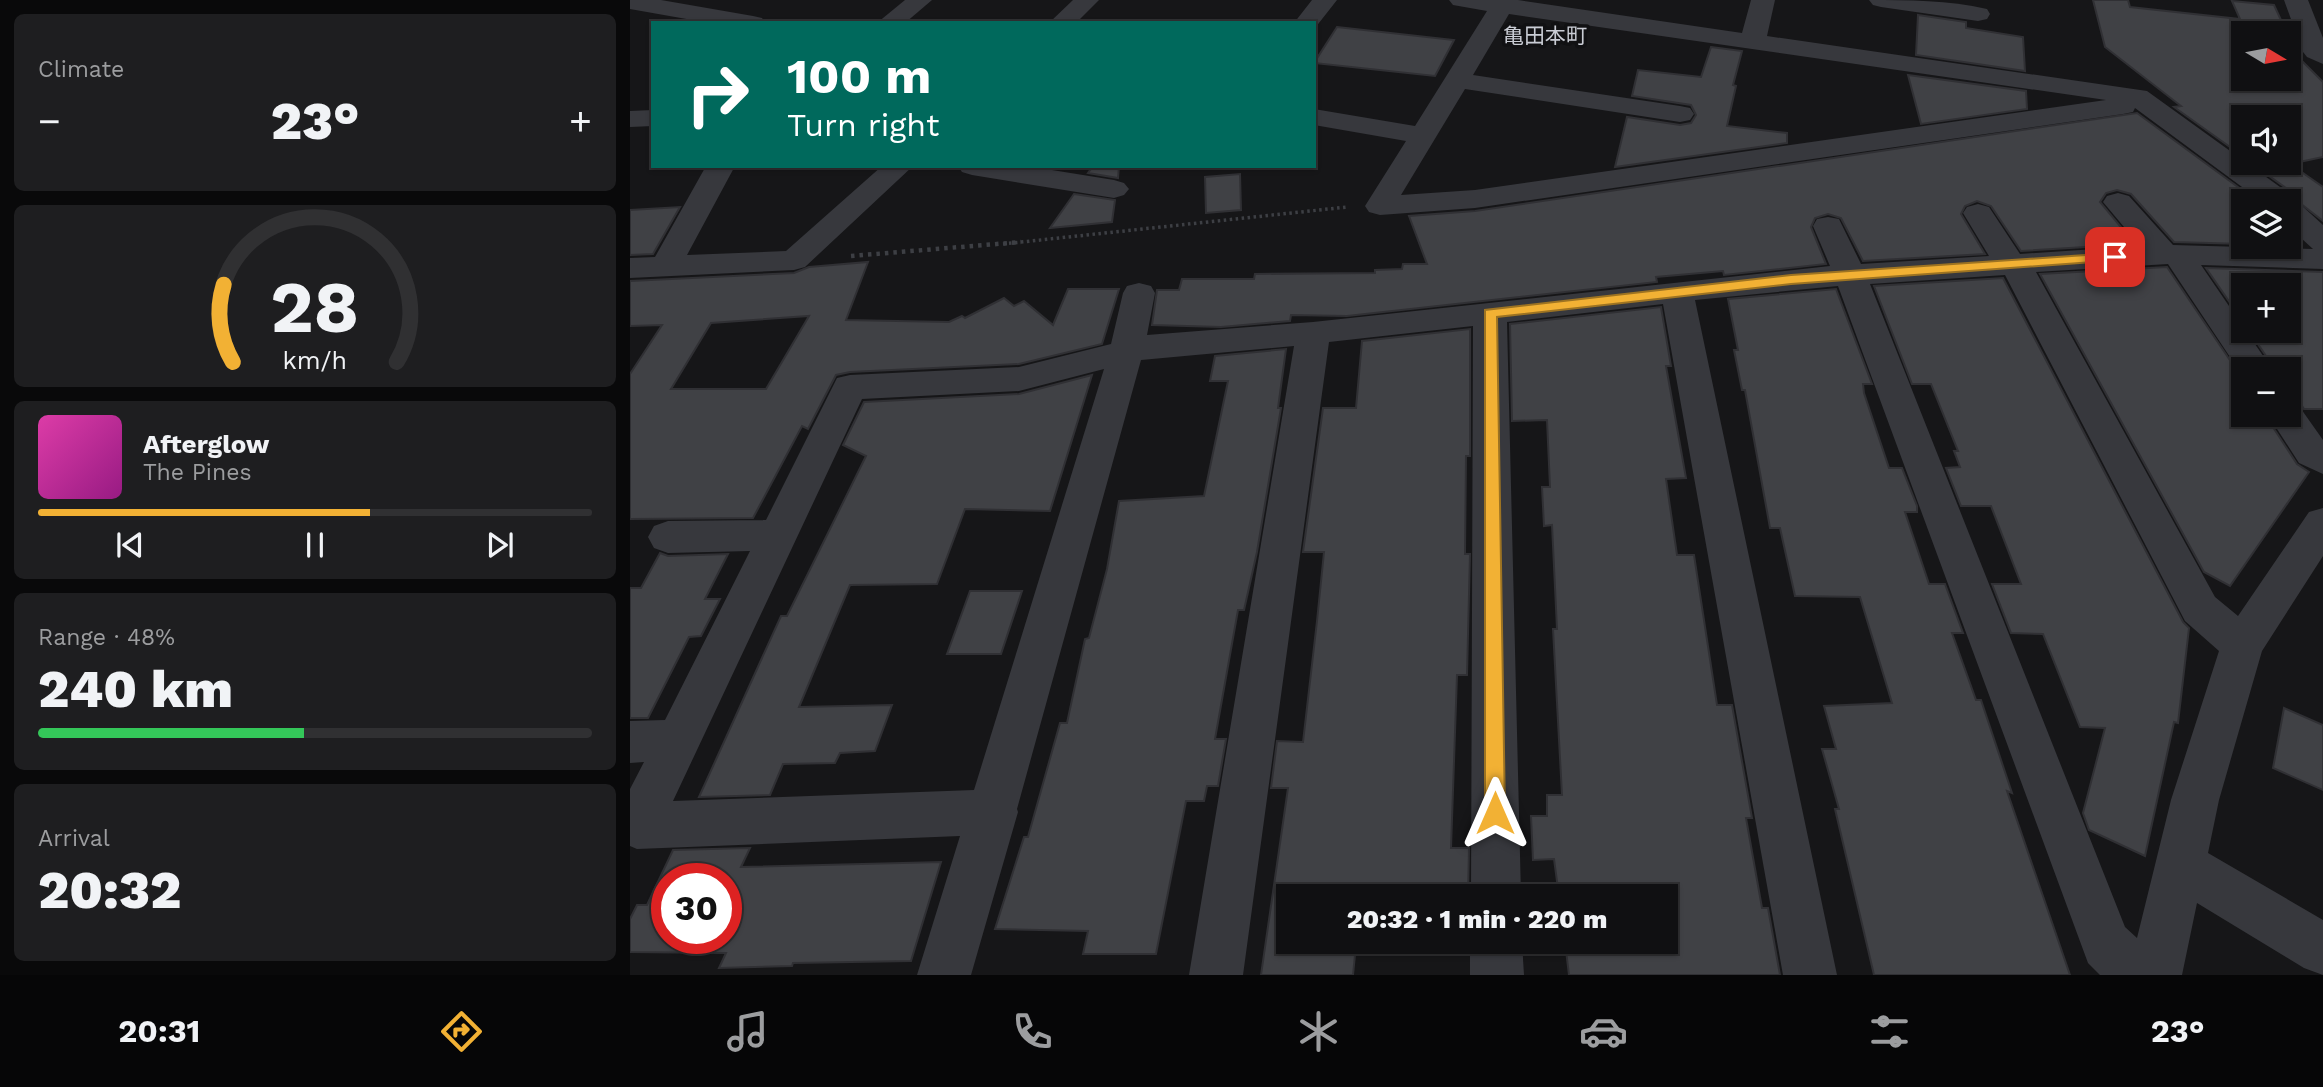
<!DOCTYPE html>
<meta charset="utf-8">
<style>
:root{--surface:#101012;--page:#1e1e20;--text:#f1f3f6;--muted:#9c9d9f;--line:#303032;--accent:#f2b134}
body{margin:0;font-family:"Work Sans","Noto Sans JP",sans-serif;background:var(--page);color:var(--text);height:100vh;display:flex;flex-direction:column;font-size:26px;white-space:nowrap}
*{box-sizing:border-box;margin:0}
p{font-size:23px;color:var(--muted)}
.icon{flex:none;width:38px;height:38px;fill:none;stroke:currentColor;stroke-width:2;stroke-linecap:round;stroke-linejoin:round}
.map{position:relative;flex:1;overflow:hidden}
.sheet{display:flex;flex-direction:column;gap:14px;padding:14px;background:#09090a;width:630px}
.sheet>*{flex:none}
.banner{position:absolute;left:21px;top:21px;width:665px;height:147px;border-radius:0px;box-shadow:0 2px 5px #0004,0 0 0 2px var(--line);background:#00695c;color:#fff;overflow:hidden}
.needle{width:46px;rotate:100deg}
.tools{position:absolute;left:1601px;top:21px;display:grid;gap:14px}
.tools a{display:grid;place-items:center;width:70px;height:70px;border-radius:0px;background:var(--surface);box-shadow:0 2px 5px #0004,0 0 0 2px var(--line);font-size:35px}
.speed{position:absolute;left:21px;top:863px;display:flex;gap:14px;font-size:35px;font-weight:700;text-align:center}
.speed>*{display:grid;place-content:center;width:91px;height:91px;border-radius:50%;background:var(--surface);box-shadow:0 2px 5px #0004,0 0 0 2px var(--line);line-height:1}
.speed .limit{border:10px solid #d22;background:#fff;color:#111}
.pin{position:absolute;display:grid;place-items:center;width:60px;height:60px;color:#fff;margin:-30px;border-radius:14px;box-shadow:0 4px 10px #0006}
.me{position:absolute;width:77px;margin:-38px;rotate:0deg;stroke-linejoin:round;filter:drop-shadow(0 0 5px #0008)}
.turn{display:flex;align-items:center;gap:24px;height:147px;padding:0 21px;font-size:32px}
.turn .icon{width:91px;height:91px;stroke-width:2.5}
.turn b{display:block;font-size:49px;line-height:60px}
.big{font-size:52px;font-weight:800;line-height:1.1}
.sheet .widget{flex:1;display:flex;flex-direction:column;justify-content:center;gap:10px;min-width:0;padding:0 24px;border-radius:10px;background:var(--page)}
.sheet .dial{align-items:center;gap:0}
.dial svg{height:182px;overflow:visible;fill:none;stroke:var(--line);stroke-width:7;stroke-linecap:round;text-anchor:middle}
.dial text{fill:var(--text);stroke:none}
.song{display:flex;align-items:center;gap:21px}
.cover{width:84px;height:84px;border-radius:10px;background:linear-gradient(135deg,hsl(320 70% 55%),hsl(310 70% 35%))}
.played{height:7px;border-radius:4px;background:linear-gradient(90deg,var(--accent) 60%,var(--line) 60%)}
.keys{display:flex;justify-content:space-around;direction:ltr}
.heat{display:flex;justify-content:space-between;align-items:center;font-size:38px;direction:ltr}
.charge{height:10px;border-radius:5px;background:linear-gradient(90deg,#34c759 48%,var(--line) 0)}
.trip{position:absolute;left:646px;top:884px;width:402px;height:70px;border-radius:0px;background:var(--surface);box-shadow:0 2px 5px #0004,0 0 0 2px var(--line);font-weight:800;line-height:70px;text-align:center}
.tab-bar{display:flex;height:112px;justify-content:space-around;align-items:center;background:#060607;color:var(--muted)}
.tab-bar .icon{width:49px;height:49px}
.tab-bar .active{color:var(--accent)}
.tab-bar b{font-size:32px;color:var(--text)}
main{display:flex;flex:1;min-height:0}
.map>svg:first-child{display:block}
</style>
<main>
<section class="sheet">
<div class="widget"><p>Climate</p>
<div class="heat"><a>−</a><b class="big">23°</b><a>+</a></div>
</div>
<div class="widget dial"><svg viewBox="0 0 100 80">
<path d="M14 69A42 42 0 1 1 86 69"/>
<path d="M14 69A42 42 0 0 1 10 35" stroke="#f2b134"/>
<text x="50" y="56" font-size="32" font-weight="700">28</text>
<text x="50" y="72" font-size="11">km/h</text>
</svg></div>
<div class="widget">
<div class="song"><i class="cover"></i><div><b>Afterglow</b><p>The Pines</p></div></div>
<div class="played"></div>
<div class="keys"><svg class="icon" aria-label="previous" viewBox="0 0 24 24"><path d="M18 5L8 12l10 7zM5 5v14"/></svg><svg class="icon" aria-label="pause" viewBox="0 0 24 24"><path d="M8 5v14M16 5v14"/></svg><svg class="icon" aria-label="next" viewBox="0 0 24 24"><path d="M6 5l10 7-10 7zM19 5v14"/></svg></div>
</div>
<div class="widget"><p>Range · 48%</p><b class="big">240 km</b><div class="charge"></div></div>
<div class="widget"><p>Arrival</p><b class="big">20:32</b></div>
</section>
<div class="map">
<svg width="1693" height="975" viewBox="0 0 1693 975">
<rect width="100%" height="100%" fill="#161618"/>
<!-- building -->
<g fill="#404145" stroke="#303034" stroke-width="2" fill-rule="evenodd">
<path d="M1463 0H1498L1500 7 1610 19 1602 1 1644 5 1657 33H1614V79H1659V38L1667 56 1693 82V157L1660 164 1693 187V221L1666 200 1663 193 1621 163H1659V117H1614V157L1544 107 1551 106 1475 47Z"/>
<path d="M1288 15 1336 22V28L1393 37 1395 71 1286 55Z"/>
<path d="M707 27 824 40 805 76 684 63Z"/>
<path d="M1081 47 1112 51 1103 85 1106 86 1097 126 1157 133V143L985 167 997 117 1050 125 1061 123 1066 115 1061 105 1002 96 1008 70 1071 77Z"/>
<path d="M1278 75 1396 91 1397 109 1291 124Z"/>
<path d="M1507 113 1627 201H1614V244L1544 242 1501 194 1487 190 1476 193 1470 202 1505 244 1391 251 1361 206 1347 201 1335 206 1331 214 1355 254 1233 261 1211 218 1198 214 1185 218 1181 227 1196 264 1094 275 1093 271 1026 277 1027 282 717 316 661 315 660 321 591 327 522 325 527 290H549L552 279H624L625 274 745 273V270L772 269 773 264H797L779 216 845 211Z"/>
<path d="M463 166H489L488 178 458 173Z"/>
<path d="M610 174 611 210 576 213 575 177Z"/>
<path d="M444 194 485 200 482 222 420 228Z"/>
<path d="M50 207 23 254 0 255V210Z"/>
<path d="M238 262 216 320 319 322 332 316 335 318 374 298 384 306 394 301 423 325 438 289H489L472 344 389 364 220 372 206 375 178 429 172 426 123 518 0 519V374L32 325 0 326V281L164 273 179 267ZM179 316 136 389H41L81 323Z"/>
<path d="M1537 267 1614 381V415H1635L1667 464 1679 472 1600 586 1574 572 1410 274Z"/>
<path d="M1576 268 1693 272V409H1674L1670 403 1659 401V369H1645L1619 331H1659V285H1614V323Z"/>
<path d="M1373 278 1553 622 1559 628 1548 723 1544 722 1515 856 1459 830 1453 813 1475 728 1450 727 1413 634 1381 633 1362 584H1391L1361 506H1331L1316 468 1330 467 1324 451H1328L1301 384H1282L1244 286Z"/>
<path d="M1206 289 1242 384H1233L1234 393 1259 468H1272L1287 506V512H1275L1299 584H1315L1333 633H1322L1346 700H1351L1382 793 1377 791 1440 975H1244L1205 809H1209L1192 749H1206L1194 706 1262 703 1230 597 1165 596 1150 528H1140L1115 390H1112L1104 350H1108L1098 299Z"/>
<path d="M1031 307 1041 366H1036L1056 478 1036 479 1047 555H1064L1087 705H1102L1122 818H1116L1132 908H1138L1150 975H939L935 942H1036V896H929L924 859 903 860 901 816H917V795H932L923 629H927L922 525 914 526 912 487H920L917 420 882 421 880 324Z"/>
<path d="M840 329V456H836L835 554H840L837 675H827L821 848H839L838 896H658V942H837V945H726L723 975H631L658 788H641L647 741 673 742 687 621 694 552H673L693 408H726L732 341Z"/>
<path d="M656 349 648 408H651L627 552 614 610H608L585 739H596L588 786H577L574 801H556L526 954H453L458 931 365 929 394 837H398L430 723H437L455 639 459 638 477 569 489 501 574 496 598 381H580L585 356Z"/>
<path d="M462 375 420 511 335 509 307 584 220 585 169 707 262 705 245 751 210 753 205 763 153 764 140 795 69 797 151 616H157L236 456 213 445 234 402 389 394Z"/>
<path d="M30 553 38 556 98 554 75 599H90L71 636 59 637 18 718H0V588H11Z"/>
<path d="M340 591H392L371 654H317Z"/>
<path d="M1654 708 1693 725V790L1643 768Z"/>
<path d="M120 848 111 867 311 862 281 961 163 963 162 966 89 968 96 953 0 952V919L7 905H17L43 850ZM37 878H96V938H37Z"/>
</g>
<g fill="none" stroke-linecap="round" stroke-linejoin="round">
<!-- path-far1 -->
<path stroke="#3d3f44" stroke-width="3.5" stroke-dasharray="2.5 3.5" stroke-linecap="butt" d="M373 244 717 207"/>
<!-- path -->
<path stroke="#3d3f44" stroke-width="4.5" stroke-dasharray="3.5 5" stroke-linecap="butt" d="M221 256 391 242"/>
<!-- minor -->
<g fill="#37383d" fill-rule="evenodd">
<path d="M0 0H31L123 16 132 18 135 23H79L0 9Z"/>
<path d="M275 0H302L275 23H247Z"/>
<path d="M443 0H469L446 23H419Z"/>
<path d="M682 0H707L685 28 684 23H664Z"/>
<path d="M819 0H888L1112 33 1121 0H1145L1137 36 1517 91 1661 195 1664 202 1670 204 1693 225V269L1571 265 1642 369H1614V378L1538 264 1406 272 1585 597 1608 616 1679 512 1693 508V556L1632 651 1589 800 1578 853 1693 920V975L1674 968 1567 903 1552 975H1470L1458 963 1208 286 1065 300 1207 975H1153L1033 304 877 322 891 896H841L843 326 699 342 613 975H559L664 346 511 360 387 809 388 812 341 975H287L330 836 7 849 0 846V789L14 762 0 763V721L35 720 120 551 38 553 24 548 18 537 24 526 38 521 136 520 207 378 220 375 389 367 481 344 493 293 497 286 509 283 521 286 525 293 517 335 683 322 1200 266 1183 226 1187 219 1198 217 1209 219 1231 264 1359 256 1333 213 1337 207 1348 204 1359 207 1390 254 1510 246 1473 202 1477 196 1488 193 1499 196 1543 245 1683 249 1659 227V201H1631L1505 108 1503 112 1493 114 845 208 750 215 739 212 735 206 776 141 684 125V109L785 126 857 11 823 5ZM879 14 1476 100 845 190 771 195 835 89 1050 122 1060 120 1064 114 1060 108 1050 106 843 75ZM1375 275 1555 621 1589 651 1541 800 1507 938 1495 927 1240 284ZM474 369 344 790 43 801 232 399 389 391Z"/>
<path d="M1239 0C1279 0 1318 0 1357 9L1360 14 1357 19 1348 21 1251 7 1243 5Z"/>
<path d="M1654 0H1678L1693 38V64L1677 57 1673 52Z"/>
<path d="M23 110V126L0 127V111Z"/>
<path d="M76 166H105L57 255 156 251 252 166H283L175 267 164 270 0 278V258L25 257Z"/>
<path d="M328 166H397L484 180 494 183 499 189 494 195 484 198 342 175 332 172Z"/>
<path d="M1659 403 1669 406 1693 440V474L1669 463 1638 415H1659Z"/>
<path d="M840 942H892L894 975H840Z"/>
</g>
</g>
<!-- route -->
<path fill="#f2b134" stroke="#9d7322" stroke-width="2" d="M1485 253 1492 257 1490 260 1161 284 867 317 875 813 872 819 865 822 858 819 855 813V310L1161 275Z"/>
<g text-anchor="middle" stroke-width="7" stroke-linejoin="round" paint-order="stroke">
<!-- far-quarter labels -->
<g font-size="21" fill="#c9ccd4" stroke="#111113">
<text x="915" y="43">亀田本町</text>
</g>
</g>
</svg>
<div class="tools">
<a><svg class="needle" viewBox="-14 -14 28 28"><path d="M0-13l5 13h-10z" fill="#e53935"/><path d="M0 13l5-13h-10z" fill="#9c9d9f"/></svg></a>
<a><svg class="icon" aria-label="sound" viewBox="0 0 24 24"><path d="M4 9h4l5-4v14l-5-4H4zM17 9q2 3 0 6"/></svg></a>
<a><svg class="icon" aria-label="layers" viewBox="0 0 24 24"><path d="M12 4l9 5-9 5-9-5zM3 14l9 5 9-5"/></svg></a>
<a>+</a>
<a>−</a>
</div>
<div class="speed"><div class="limit">30</div></div>
<div class="pin" style="left:1485px;top:257px;background:#d93025"><svg class="icon" aria-label="arrive" viewBox="0 0 24 24"><path d="M6 21V4h12l-3 4 3 4H6"/></svg></div>
<svg class="me" style="left:865px;top:813px" viewBox="-20 -20 40 40"><path d="M0-17L14 15 0 8-14 15z" fill="#f2b134" stroke="#fff" stroke-width="4"/></svg>
<div class="trip">20:32 · 1 min · 220 m</div>
<div class="banner">
<div class="turn"><svg class="icon" aria-label="right" viewBox="0 0 24 24"><path d="M7 20v-9h11M14 6l5 5-5 5"/></svg><div><b>100 m</b>Turn right</div></div>
</div>
</div>
</main>
<nav class="tab-bar">
<b>20:31</b>
<svg class="icon active" aria-label="directions" viewBox="0 0 24 24"><path d="M12 3l9 9-9 9-9-9zM9 14v-3h6M13 9l2 2-2 2"/></svg>
<svg class="icon" aria-label="music" viewBox="0 0 24 24"><path d="M9 18V5l10-2v13"/><circle cx="6" cy="18" r="3"/><circle cx="16" cy="16" r="3"/></svg>
<svg class="icon" aria-label="phone" viewBox="0 0 24 24"><path d="M5 4h4l2 5-3 2q2 4 5 5l2-3 5 2v4C11 20 4 13 5 4z"/></svg>
<svg class="icon" aria-label="climate" viewBox="0 0 24 24"><path d="M12 3v18M4 7l16 10M4 17L20 7"/></svg>
<svg class="icon" aria-label="car" viewBox="0 0 24 24"><path d="M5 17H2v-5l4-1 3-4h7l3 4 3 1v5h-3M9 17h6M6 11h13"/><circle cx="7" cy="17" r="2"/><circle cx="17" cy="17" r="2"/></svg>
<svg class="icon" aria-label="filters" viewBox="0 0 24 24"><path d="M4 7h16M4 17h16"/><circle cx="9" cy="7" r="2"/><circle cx="15" cy="17" r="2"/></svg>
<b>23°</b>
</nav>
